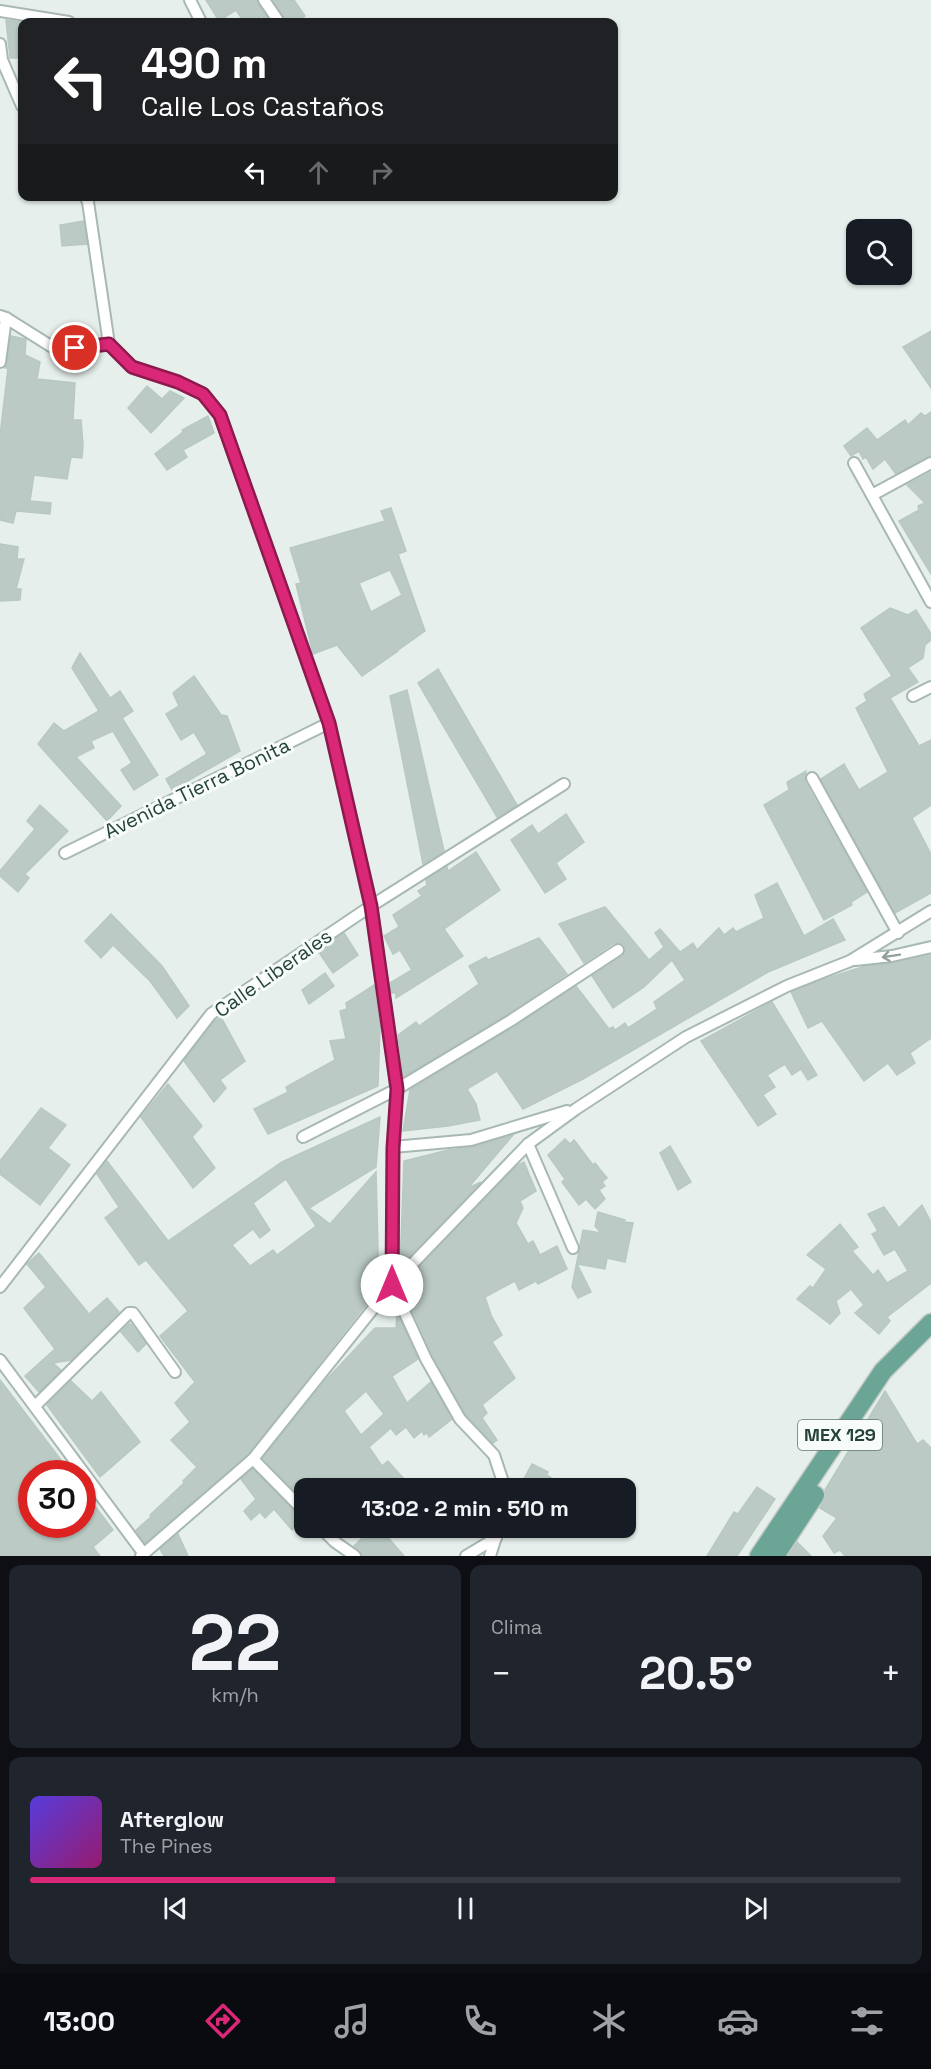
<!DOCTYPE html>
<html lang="es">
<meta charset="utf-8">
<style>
:root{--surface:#171b24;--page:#20242c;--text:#f1f3f6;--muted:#9ea1a6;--line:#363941;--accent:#db2777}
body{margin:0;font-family:"Space Grotesk",sans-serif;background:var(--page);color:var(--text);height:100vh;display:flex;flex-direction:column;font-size:22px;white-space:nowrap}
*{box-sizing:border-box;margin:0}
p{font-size:20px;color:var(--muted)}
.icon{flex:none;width:33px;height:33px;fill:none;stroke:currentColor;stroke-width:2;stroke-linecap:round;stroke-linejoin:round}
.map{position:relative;height:1556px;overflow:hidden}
.sheet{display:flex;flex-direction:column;gap:9px;padding:9px;background:#0d0f14;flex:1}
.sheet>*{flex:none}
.guide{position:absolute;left:18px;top:18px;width:600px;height:183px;border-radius:12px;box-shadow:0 2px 4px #0004;background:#202124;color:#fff;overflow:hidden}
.buttons{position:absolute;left:846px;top:219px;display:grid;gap:12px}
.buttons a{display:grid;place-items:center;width:66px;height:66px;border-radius:12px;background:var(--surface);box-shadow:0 2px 4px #0004;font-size:30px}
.speed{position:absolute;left:18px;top:1460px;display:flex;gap:12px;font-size:30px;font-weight:700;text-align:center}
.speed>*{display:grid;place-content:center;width:78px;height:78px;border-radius:50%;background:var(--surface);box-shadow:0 2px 4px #0004;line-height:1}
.speed .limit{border:9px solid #d22;background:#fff;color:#111}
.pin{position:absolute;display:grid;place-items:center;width:51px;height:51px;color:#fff;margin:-26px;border:3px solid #fff;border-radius:50%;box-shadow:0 2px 6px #0007}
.me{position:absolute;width:66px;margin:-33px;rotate:0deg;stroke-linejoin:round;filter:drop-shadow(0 0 4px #0008)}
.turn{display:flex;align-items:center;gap:21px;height:126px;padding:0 24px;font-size:27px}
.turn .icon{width:78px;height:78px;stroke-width:2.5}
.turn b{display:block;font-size:42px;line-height:51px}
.lanes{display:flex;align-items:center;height:57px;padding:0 24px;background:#0003;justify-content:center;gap:30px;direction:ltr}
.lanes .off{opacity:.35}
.big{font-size:45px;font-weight:600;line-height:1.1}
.sheet .tile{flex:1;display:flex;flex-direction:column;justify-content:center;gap:9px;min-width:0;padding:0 21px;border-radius:12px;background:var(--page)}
.sheet .dial{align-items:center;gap:0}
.dial b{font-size:78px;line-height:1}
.song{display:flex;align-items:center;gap:18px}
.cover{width:72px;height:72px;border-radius:9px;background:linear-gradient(135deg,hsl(250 70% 55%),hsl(320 70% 35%))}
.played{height:6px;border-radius:3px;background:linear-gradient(90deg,var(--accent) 35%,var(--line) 35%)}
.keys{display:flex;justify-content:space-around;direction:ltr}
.heat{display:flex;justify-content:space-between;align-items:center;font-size:33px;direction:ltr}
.sheet .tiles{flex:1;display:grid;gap:9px;grid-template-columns:1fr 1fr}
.tile:last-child{grid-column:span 2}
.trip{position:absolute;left:294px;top:1478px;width:342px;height:60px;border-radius:12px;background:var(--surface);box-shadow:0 2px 4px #0004;font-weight:600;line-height:60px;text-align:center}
.tabs{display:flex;height:96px;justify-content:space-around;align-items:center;background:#090b0e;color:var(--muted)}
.tabs .icon{width:42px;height:42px}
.tabs .selected{color:var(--accent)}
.tabs b{font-size:27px;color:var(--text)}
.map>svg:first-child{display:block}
</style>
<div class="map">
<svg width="931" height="1556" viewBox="0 0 931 1556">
<rect width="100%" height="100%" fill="#e6efeb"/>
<!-- building -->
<g fill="#bbcac4" stroke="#b8c9c2" stroke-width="1.5" fill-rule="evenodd">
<path d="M206 0H257L270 22H266L262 16 252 22H244L236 10 219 21Z"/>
<path d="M273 0H294L305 16 295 22H286Z"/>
<path d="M6 20 20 22 22 58H10Z"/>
<path d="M83 221 87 244 62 246 60 225Z"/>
<path d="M931 331V388L903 347Z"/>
<path d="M11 336 26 339 25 355 40 362 37 379 75 383 73 420H81L83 445 82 458 71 457 67 479 34 475 30 501 51 503 50 514 16 511 13 523 0 520V436L8 368H5L7 363Z"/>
<path d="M147 386 162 399 170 391 184 398 151 433 128 408Z"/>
<path d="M931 412V456L896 474 885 459 873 469 866 457 863 459 859 451 851 456 844 446 867 428 877 440 905 420 908 425 921 413 925 416Z"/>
<path d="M208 416 214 433 183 450 187 457 167 470 155 454 183 432 182 430Z"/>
<path d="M931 472V574L899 521 919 510 918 506 925 503 907 485Z"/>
<path d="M391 508 406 551 398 554 425 631 398 650 397 649 398 651 362 676 337 645 313 654 296 584 301 583 290 548 385 521 381 511ZM390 570 402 595 371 612 359 583Z"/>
<path d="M0 544 18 547 17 559H24L16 589H21L20 600 0 601Z"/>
<path d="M890 608 908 615 916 610 931 634V640L925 645 923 658 908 668 918 682 890 698 919 746 931 740V805L912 818 931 854V893L895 913 821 779 844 764 859 790 888 772 856 708 867 701 864 694 892 676 861 628Z"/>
<path d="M80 653 110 698 120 691 133 711 122 718 158 775 134 790 121 770 132 763 113 731 91 741 94 748 76 757 121 806 107 821 38 744 54 723 64 731 99 711 72 668Z"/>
<path d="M438 669 517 805 497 817 418 683Z"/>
<path d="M194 676 221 715 227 716 240 751 172 790 166 779 207 754 194 732 181 740 166 714 179 706 173 693Z"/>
<path d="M407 690 444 851 423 864 390 696Z"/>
<path d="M806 771 805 782 867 892 851 902 852 905 824 920 764 805 789 790 787 782Z"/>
<path d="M40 805 68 831 25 874 29 878 18 892 0 876V871L35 829 27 821Z"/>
<path d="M566 814 584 842 556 863 566 879 545 893 511 840 532 825 538 834Z"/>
<path d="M476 852 500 890 444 929 463 956 396 998V993H391L390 983 412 970 400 950 393 954 384 936 399 927 393 915 422 896 418 891 427 885 426 880 447 867 448 871Z"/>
<path d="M777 883 804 936 833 919 845 940 768 972 583 1079 523 1109 497 1071 467 1089 476 1104 480 1120 448 1126 403 1131 410 1090 514 1027 576 986 609 1029 613 1027 615 1030 625 1023 628 1028 657 1009 654 1002 685 980 672 960 644 987 613 1008 592 976 623 956 625 953V946L621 943H614L584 963 559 924 605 907 649 960 664 947 655 933 660 929 680 952 693 943 697 950 719 928 724 935 733 928 736 932 764 918 755 895Z"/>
<path d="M111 914 162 966 189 1006 177 1018 150 981 113 945 101 958 85 941Z"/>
<path d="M344 933 358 955 333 973 318 951Z"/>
<path d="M539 938 567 974 506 1015 403 1077 398 1035 416 1022 419 1026 479 984 469 966 486 957 488 960Z"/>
<path d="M931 955V1038L910 1053 915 1063 897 1075 888 1063 864 1081 822 1021 808 1028 791 992 831 977 865 966 894 963Z"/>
<path d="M325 973 334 986 309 1004 302 990Z"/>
<path d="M374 985 380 1026 378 1086 268 1134 254 1109 288 1092 286 1087 335 1060 330 1041 346 1039 340 1011 347 1009 346 1003Z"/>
<path d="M772 1002 817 1075 808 1080 801 1069 792 1075 785 1064 767 1075 775 1087 763 1095 776 1114 758 1126 701 1041Z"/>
<path d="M221 1017 245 1061 220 1080 226 1088 214 1102 184 1061 215 1021Z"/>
<path d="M168 1084 202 1126 192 1137 215 1168 193 1188 141 1117Z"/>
<path d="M41 1108 66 1125 48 1148 70 1165 40 1205 0 1174V1161Z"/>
<path d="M380 1117 376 1167 309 1208 330 1224 376 1172 379 1288 248 1454 145 1543 136 1530 152 1516 150 1515 184 1483 183 1481 197 1467 171 1440 190 1422 175 1403 195 1382 160 1336 188 1311 146 1260 139 1265 105 1218 119 1207 97 1174 107 1161 168 1241 282 1162ZM286 1179 316 1226 277 1255 273 1250 250 1266 232 1245 253 1229 260 1238 270 1230 253 1203Z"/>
<path d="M513 1135 468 1188 481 1182 400 1266 404 1161 448 1150 473 1147Z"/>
<path d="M565 1139 570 1144 574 1140 593 1165 595 1163 607 1178 602 1182 605 1186 599 1190 605 1199 595 1209 586 1199 579 1205 562 1182 565 1179 548 1155Z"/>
<path d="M670 1146 691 1182 678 1190 660 1153Z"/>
<path d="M524 1162 536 1191 520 1201 523 1208 516 1223 528 1244 533 1241 540 1255 557 1246 567 1269 538 1284 536 1281 519 1290 515 1281 485 1297 491 1315 502 1335 492 1342 515 1378 482 1405 487 1413 482 1418 497 1440 493 1443 466 1415 433 1356 401 1286 518 1165Z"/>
<path d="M922 1205 931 1222V1283L887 1317 890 1321 879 1334 855 1313 864 1305 851 1289 836 1301 840 1313 830 1324 797 1299 810 1286 813 1288 826 1269 807 1255 840 1224 858 1247 852 1251 873 1275 878 1270 887 1283 908 1271 895 1249 884 1255 872 1234 878 1231 868 1214 884 1207 899 1228Z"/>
<path d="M598 1212 625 1220 624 1222 633 1223 625 1262 607 1258 605 1269 577 1264 591 1292 578 1298 572 1287 583 1230 601 1233 595 1226Z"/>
<path d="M39 1253 89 1314 107 1298 119 1312 71 1360 53 1363 61 1370 39 1392 25 1376 55 1349 24 1308 46 1287 27 1264Z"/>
<path d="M397 1313 418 1359 392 1376 407 1403 431 1382 452 1419 429 1437 427 1433 424 1435 422 1431 414 1438 406 1427 396 1435 391 1428 369 1447 382 1466 388 1461 412 1488H304V1501L263 1458 326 1380 375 1328H396ZM366 1391 384 1414 361 1435 344 1411Z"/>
<path d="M129 1324H131L146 1344 138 1352 121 1332Z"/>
<path d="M0 1380 71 1473H32V1524H82V1489L113 1530 93 1547 100 1556H0Z"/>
<path d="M71 1381 92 1401 101 1392 140 1442 100 1477 47 1405Z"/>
<path d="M885 1391 917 1444 923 1440 931 1448V1556H845L840 1550 834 1553 823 1536 837 1518 820 1508 826 1496 825 1490Z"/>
<path d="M532 1464 548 1472 547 1475 556 1481 552 1488H519Z"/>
<path d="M253 1469 299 1516 304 1518 292 1530 274 1509 265 1518 260 1512 251 1520 244 1511 256 1499 241 1479Z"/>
<path d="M757 1487 775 1499 737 1556H707L734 1512 738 1514Z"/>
<path d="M374 1527H379L404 1556H362L360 1550 354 1546Z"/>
<path d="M178 1534 188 1556H164L160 1549Z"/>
<path d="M797 1542 811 1556H788Z"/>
</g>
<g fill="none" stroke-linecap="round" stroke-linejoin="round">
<!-- minor casing -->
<g stroke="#a8b8b2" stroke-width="14">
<g id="minor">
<path d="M190 0 201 22"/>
<path d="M264 0 279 22"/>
<path d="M0 11 69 22"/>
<path d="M0 44 2 60 22 106"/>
<path d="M85 196 88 202 109 344"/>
<path d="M0 316 6 318 57 350 109 344"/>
<path d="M109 344 132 367 178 382 203 394 220 415 329 723 371 906 397 1089 393 1147 392 1285 426 1359 460 1419 494 1455 505 1488"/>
<path d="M0 362 6 318"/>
<path d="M854 463 931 602"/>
<path d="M872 495 931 463"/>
<path d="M913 696 931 687"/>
<path d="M812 778 898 933"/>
<path d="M65 853 329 723"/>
<path d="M855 960 892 956 931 947"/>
<path d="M303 1137 397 1089 510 1021 618 950"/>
<path d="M528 1144 573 1248"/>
<path d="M393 1147 471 1140 567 1111"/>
<path d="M0 1287 211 1014 371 906 564 784"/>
<path d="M0 1360 144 1554"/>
<path d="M35 1406 129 1313H133L175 1372"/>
<path d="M253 1459 304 1511"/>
<path d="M320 1527 335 1542 355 1556"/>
<path d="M141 1556 253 1459 392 1285 528 1144 576 1109 686 1037 787 986 850 961 931 911"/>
<path d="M466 1556 496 1538"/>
<path d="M490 1556 499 1527"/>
</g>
</g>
<!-- primary casing -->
<g stroke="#c2cac8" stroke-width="21">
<g id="primary">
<path d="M759 1556 883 1371 931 1323"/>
<path d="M775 1556 815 1495"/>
</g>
</g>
<!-- minor -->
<use href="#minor" stroke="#fff" stroke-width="10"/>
<!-- primary -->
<use href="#primary" stroke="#6aa596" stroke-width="18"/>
</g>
<!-- one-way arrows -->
<defs><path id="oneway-shaft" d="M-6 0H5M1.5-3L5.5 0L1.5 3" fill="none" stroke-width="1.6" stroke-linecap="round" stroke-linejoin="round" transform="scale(1.5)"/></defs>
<use stroke="#92a09c" href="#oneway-shaft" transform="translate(891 956) rotate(171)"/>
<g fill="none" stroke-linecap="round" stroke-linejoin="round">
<!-- route casing -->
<g stroke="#8e194d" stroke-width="15">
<path id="route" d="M75 348 109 344 132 367 178 382 203 394 220 415 329 723 371 906 397 1089 393 1148 392 1285"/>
</g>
<!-- route -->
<use href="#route" stroke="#db2777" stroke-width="10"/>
</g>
<g text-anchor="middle" stroke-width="6" stroke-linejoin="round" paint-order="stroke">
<!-- shield labels -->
<rect fill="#f7fbf9" stroke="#637a73" stroke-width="1.5" x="798" y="1420" width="84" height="30" rx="4.5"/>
<g font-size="18" font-weight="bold" fill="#24423a">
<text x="840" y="1441">MEX 129</text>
</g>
<!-- street labels -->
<g font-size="20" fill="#24423a" stroke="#f7fbf9">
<text transform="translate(197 788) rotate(-26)" y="7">Avenida Tierra Bonita</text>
<text transform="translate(273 973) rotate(-35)" y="7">Calle Liberales</text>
</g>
</g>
</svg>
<div class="buttons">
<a><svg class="icon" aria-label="search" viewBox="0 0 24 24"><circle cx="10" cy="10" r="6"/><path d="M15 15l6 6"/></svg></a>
</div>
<div class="speed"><div class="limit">30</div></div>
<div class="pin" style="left:75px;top:348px;background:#d93025"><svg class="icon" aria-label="arrive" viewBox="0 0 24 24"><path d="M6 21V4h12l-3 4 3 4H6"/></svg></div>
<svg class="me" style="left:392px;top:1285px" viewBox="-20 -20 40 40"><circle r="19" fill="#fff"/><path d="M0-13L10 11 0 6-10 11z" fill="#db2777"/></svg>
<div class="trip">13:02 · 2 min · 510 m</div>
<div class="guide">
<div class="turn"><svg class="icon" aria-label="left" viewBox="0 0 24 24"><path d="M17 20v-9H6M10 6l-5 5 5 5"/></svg><div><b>490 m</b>Calle Los Castaños</div></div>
<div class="lanes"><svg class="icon" aria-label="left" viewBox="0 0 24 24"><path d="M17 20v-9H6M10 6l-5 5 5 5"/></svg><svg class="icon off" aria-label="ahead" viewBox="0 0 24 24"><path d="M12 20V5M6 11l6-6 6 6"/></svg><svg class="icon off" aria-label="right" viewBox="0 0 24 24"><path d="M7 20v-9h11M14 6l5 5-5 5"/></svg></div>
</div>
</div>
<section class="sheet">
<div class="tiles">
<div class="tile dial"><b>22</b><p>km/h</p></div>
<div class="tile"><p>Clima</p>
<div class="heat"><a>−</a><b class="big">20.5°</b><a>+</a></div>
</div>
<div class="tile">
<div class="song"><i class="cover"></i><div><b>Afterglow</b><p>The Pines</p></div></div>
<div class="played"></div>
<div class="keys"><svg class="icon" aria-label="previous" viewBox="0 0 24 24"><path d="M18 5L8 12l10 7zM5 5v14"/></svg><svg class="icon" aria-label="pause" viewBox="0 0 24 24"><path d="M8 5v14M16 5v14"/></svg><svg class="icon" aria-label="next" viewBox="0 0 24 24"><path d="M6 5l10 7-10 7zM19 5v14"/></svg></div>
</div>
</div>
</section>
<nav class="tabs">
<b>13:00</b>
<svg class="icon selected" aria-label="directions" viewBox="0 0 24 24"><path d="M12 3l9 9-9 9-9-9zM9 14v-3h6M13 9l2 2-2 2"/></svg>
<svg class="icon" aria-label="music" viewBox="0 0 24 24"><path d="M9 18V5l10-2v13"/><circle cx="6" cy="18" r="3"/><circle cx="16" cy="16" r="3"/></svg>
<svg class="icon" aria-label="phone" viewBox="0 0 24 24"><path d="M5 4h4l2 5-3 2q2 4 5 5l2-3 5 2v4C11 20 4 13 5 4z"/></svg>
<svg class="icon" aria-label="climate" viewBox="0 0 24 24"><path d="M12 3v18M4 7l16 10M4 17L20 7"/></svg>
<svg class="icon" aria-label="car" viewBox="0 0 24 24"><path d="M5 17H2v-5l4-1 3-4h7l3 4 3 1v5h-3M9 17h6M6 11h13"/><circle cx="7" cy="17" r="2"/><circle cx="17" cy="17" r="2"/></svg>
<svg class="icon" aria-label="filters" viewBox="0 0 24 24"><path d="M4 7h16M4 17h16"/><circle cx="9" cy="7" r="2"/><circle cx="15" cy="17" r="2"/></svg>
</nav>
